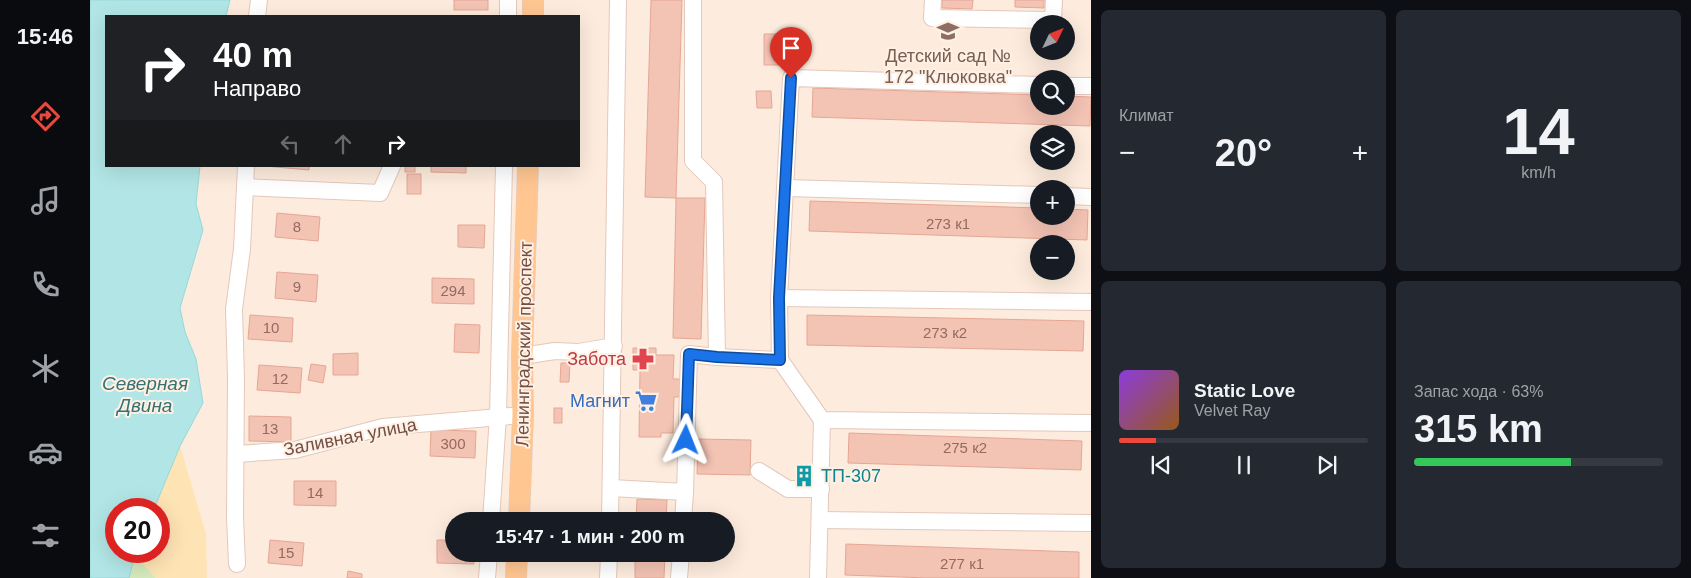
<!DOCTYPE html>
<html lang="ru">
<meta charset="utf-8">
<style>
:root{--surface:#171b24;--page:#242831;--text:#f1f3f6;--muted:#9ea1a6;--line:#363941;--accent:#ed483c}
body{margin:0;font-family:Helvetica,sans-serif;background:var(--page);color:var(--text);height:100vh;display:flex;flex-direction:column;font-size:19px;white-space:nowrap}
*{box-sizing:border-box;margin:0}
p{font-size:16px;color:var(--muted)}
.icon{flex:none;width:28px;height:28px;fill:none;stroke:currentColor;stroke-width:2;stroke-linecap:round;stroke-linejoin:round}
.map{position:relative;flex:1;overflow:hidden}
.sheet{display:flex;flex-direction:column;gap:10px;padding:10px;background:#0d0f14;width:600px}
.sheet>*{flex:none}
.guide{position:absolute;left:15px;top:15px;width:475px;height:152px;border-radius:0px;box-shadow:0 5px 20px #0002;background:#202124;color:#fff;overflow:hidden}
.needle{width:32px;rotate:47deg}
.tools{position:absolute;left:940px;top:15px;display:grid;gap:10px}
.tools a{display:grid;place-items:center;width:45px;height:45px;border-radius:50%;background:var(--surface);box-shadow:0 5px 20px #0002;font-size:25px}
.speed{position:absolute;left:15px;top:498px;display:flex;gap:10px;font-size:25px;font-weight:700;text-align:center}
.speed>*{display:grid;place-content:center;width:65px;height:65px;border-radius:50%;background:var(--surface);box-shadow:0 5px 20px #0002;line-height:1}
.speed .limit{border:8px solid #d22;background:#fff;color:#111}
.pin{position:absolute;display:grid;place-items:center;width:42px;height:42px;color:#fff;margin:-51px -21px;border-radius:50% 50% 50% 0;rotate:-45deg;box-shadow:0 0 5px #0007}
.pin .icon{rotate:45deg}
.me{position:absolute;width:55px;margin:-28px;rotate:2deg;stroke-linejoin:round;filter:drop-shadow(0 0 4px #0008)}
.turn{display:flex;align-items:center;gap:18px;height:105px;padding:0 25px;font-size:22px}
.turn .icon{width:65px;height:65px;stroke-width:2.5}
.turn b{display:block;font-size:35px;line-height:42px}
.lanes{display:flex;align-items:center;height:48px;padding:0 25px;background:#0003;justify-content:center;gap:25px;direction:ltr}
.lanes .off{opacity:.35}
.big{font-size:38px;font-weight:800;line-height:1.1}
.sheet .tile{flex:1;display:flex;flex-direction:column;justify-content:center;gap:8px;min-width:0;padding:0 18px;border-radius:8px;background:var(--page)}
.sheet .dial{align-items:center;gap:0}
.dial b{font-size:65px;line-height:1}
.song{display:flex;align-items:center;gap:15px}
.cover{width:60px;height:60px;border-radius:8px;background:linear-gradient(135deg,hsl(270 70% 55%),hsl(30 70% 35%))}
.played{height:5px;border-radius:2px;background:linear-gradient(90deg,var(--accent) 15%,var(--line) 15%)}
.keys{display:flex;justify-content:space-around;direction:ltr}
.heat{display:flex;justify-content:space-between;align-items:center;font-size:28px;direction:ltr}
.charge{height:8px;border-radius:4px;background:linear-gradient(90deg,#34c759 63%,var(--line) 0)}
.sheet .tiles{flex:1;display:grid;gap:10px;grid-template-columns:repeat(2,1fr)}
.trip{position:absolute;left:355px;top:512px;width:290px;height:50px;border-radius:25px;background:var(--surface);box-shadow:0 5px 20px #0002;font-weight:800;line-height:50px;text-align:center}
main{display:flex;flex:1;min-height:0}
.dock{display:flex;flex-direction:column;width:90px;justify-content:space-around;align-items:center;background:#090b0e;color:var(--muted)}
.dock .icon{width:35px;height:35px}
.dock .on{color:var(--accent)}
.dock b{font-size:22px;color:var(--text)}
.map>svg:first-child{display:block}
</style>
<main>
<nav class="dock">
<b>15:46</b>
<svg class="icon on" aria-label="directions" viewBox="0 0 24 24"><path d="M12 3l9 9-9 9-9-9zM9 14v-3h6M13 9l2 2-2 2"/></svg>
<svg class="icon" aria-label="music" viewBox="0 0 24 24"><path d="M9 18V5l10-2v13"/><circle cx="6" cy="18" r="3"/><circle cx="16" cy="16" r="3"/></svg>
<svg class="icon" aria-label="phone" viewBox="0 0 24 24"><path d="M5 4h4l2 5-3 2q2 4 5 5l2-3 5 2v4C11 20 4 13 5 4z"/></svg>
<svg class="icon" aria-label="climate" viewBox="0 0 24 24"><path d="M12 3v18M4 7l16 10M4 17L20 7"/></svg>
<svg class="icon" aria-label="car" viewBox="0 0 24 24"><path d="M5 17H2v-5l4-1 3-4h7l3 4 3 1v5h-3M9 17h6M6 11h13"/><circle cx="7" cy="17" r="2"/><circle cx="17" cy="17" r="2"/></svg>
<svg class="icon" aria-label="filters" viewBox="0 0 24 24"><path d="M4 7h16M4 17h16"/><circle cx="9" cy="7" r="2"/><circle cx="15" cy="17" r="2"/></svg>
</nav>
<div class="map">
<svg width="1001" height="578" viewBox="0 0 1001 578">
<rect width="100%" height="100%" fill="#fdecdd"/>
<!-- green -->
<path fill="#d6eabc" d="M44 554 66 578H39Z"/>
<!-- sand -->
<path fill="#fee3b5" d="M90 446 116 534 117 578H66L44 554 46 551H69V509H64Z"/>
<!-- water -->
<path fill="#b2e6e6" stroke="#97d8d9" d="M0 0H140L136 16H16V166H110L106 204 113 230 90 308 95 332 106 359 113 403 90 446 64 509H26V551H46L39 578H0Z"/>
<!-- building -->
<g fill="#f3c3b4" stroke="#e6a693">
<rect x="364" y="0" width="34" height="10"/>
<path d="M561 0H592L586 198 555 197Z"/>
<path d="M852 0H883L882 9 852 8Z"/>
<path d="M925 0H954V8L925 7Z"/>
<path d="M674 34H692L691 65H674Z"/>
<path d="M723 88 949 95V106H976V96L1001 97 1000 126 722 117Z"/>
<path d="M666 91H681L682 108H667Z"/>
<path d="M175 166H219V170Z"/>
<rect x="315" y="166" width="10" height="6"/>
<path d="M341 166H376V173L341 172Z"/>
<rect x="317" y="174" width="14" height="20"/>
<path d="M586 198H615L611 339 583 338Z"/>
<path d="M720 201 949 208V216H976V209L998 210 997 240 719 231Z"/>
<path d="M187 213 230 217 228 241 185 237Z"/>
<path d="M368 225H395L394 248 368 247Z"/>
<path d="M187 272 228 275 226 302 185 298Z"/>
<path d="M342 278 384 279V304L342 303Z"/>
<path d="M160 315 203 318 202 342 158 339Z"/>
<path d="M717 315 994 321 993 351 717 345Z"/>
<path d="M365 324 390 325 389 353 364 352Z"/>
<path d="M543 348H566V355H584L583 379H590V397H584L583 433H571V437H549L550 370H543Z"/>
<path d="M268 353V375H243V354Z"/>
<path d="M471 363H480L479 382H470Z"/>
<path d="M221 364 236 366 233 383 218 380Z"/>
<path d="M169 365 212 368 210 393 167 390Z"/>
<rect x="464" y="408" width="8" height="15"/>
<path d="M159 416 201 417V442L159 441Z"/>
<path d="M341 430 386 431 385 458 340 456Z"/>
<path d="M759 433 992 441 991 470 758 463Z"/>
<path d="M608 439 661 440 660 475 607 474Z"/>
<rect x="707" y="467" width="14" height="18"/>
<path d="M204 481H246V506L204 505Z"/>
<path d="M547 499 577 500 576 521H546Z"/>
<path d="M180 540 214 543 212 566 178 563Z"/>
<path d="M347 540H364V554H384V564L347 563Z"/>
<path d="M756 544 989 552V578H838L755 575Z"/>
<path d="M545 554H575L574 578H545Z"/>
<path d="M258 571 272 574V578H257Z"/>
</g>
<g fill="none" stroke-linecap="round" stroke-linejoin="round">
<!-- minor casing -->
<g stroke="#e3c8bc" stroke-width="18">
<g id="minor">
<path d="M603 0V161L624 182 627 357"/>
<path d="M843 0 842 18 963 20 964 0"/>
<path d="M167 16 169 0"/>
<path d="M418 16V0"/>
<path d="M976 86H1001"/>
<path d="M155 187 290 193 302 166"/>
<path d="M696 188 949 195"/>
<path d="M976 196 1001 197"/>
<path d="M689 298 1001 302"/>
<path d="M432 356 465 351 489 352 524 346"/>
<path d="M690 360 689 298 701 78 949 85"/>
<path d="M146 454 205 450 293 427 433 415"/>
<path d="M669 471 698 489H731"/>
<path d="M521 488 595 492 599 354 627 357 690 360 732 420 1001 423"/>
<path d="M730 520 1001 523"/>
<path d="M401 521 408 416 414 166"/>
<path d="M520 521 528 0"/>
<path d="M593 521 595 492"/>
<path d="M147 564 145 517 146 378 144 309 152 249 156 166"/>
<path d="M397 578 399 554"/>
<path d="M518 578 519 554"/>
<path d="M589 578 591 554"/>
<path d="M728 578 732 420"/>
</g>
</g>
<!-- major casing -->
<g stroke="#dbd1cf" stroke-width="22">
<g id="major">
<path d="M443 16V0"/>
<path d="M429 521 433 415 432 356 438 166"/>
<path d="M426 578 427 554"/>
</g>
</g>
<!-- minor -->
<use href="#minor" stroke="#fff" stroke-width="16"/>
<!-- major -->
<use href="#major" stroke="#ffc692" stroke-width="21"/>
</g>
<g fill="none" stroke-linecap="round" stroke-linejoin="round">
<!-- route casing -->
<g stroke="#114b97" stroke-width="12">
<path id="route" d="M596 440 599 354 627 357 690 360 689 298 701 78"/>
</g>
<!-- route -->
<use href="#route" stroke="#1a73e8" stroke-width="9"/>
</g>
<!-- icons -->
<defs>
<g id="school-bare" transform="scale(1.725)"><path d="M0-5L7-2L0 1L-7-2ZM-4 1L0 2.5L4 1V4Q0 6-4 4Z" fill="#8d6e63" stroke="#fff0e4" stroke-width="2.5" paint-order="stroke"/></g>
<g id="pharmacy-bare" transform="scale(1.725)"><path d="M-2-6h4v4h4v4h-4v4h-4v-4h-4v-4h4Z" fill="#e0444e" stroke="#fff0e4" stroke-width="2.5" paint-order="stroke"/></g>
<g id="supermarket-bare" transform="scale(1.725)"><path d="M-6-5.5h2.5l.6 2H6L4.5 2H-2.5L-4.4-4H-6ZM-1.5 3.2a1.3 1.3 0 1 0 .1 0ZM3 3.2a1.3 1.3 0 1 0 .1 0Z" fill="#3f7fe0" stroke="#fff0e4" stroke-width="2.5" paint-order="stroke"/></g>
<g id="building-bare" transform="scale(1.725)"><path d="M-4-6H4V6H1V3H-1V6H-4ZM-2.5-4.3h1.7v1.8h-1.7ZM.8-4.3h1.7v1.8H.8ZM-2.5-1h1.7V.8h-1.7ZM.8-1h1.7V.8H.8Z" fill="#0f9aa8" stroke="#fff0e4" stroke-width="2.5" paint-order="stroke"/></g>
</defs>
<g fill-rule="evenodd">
<use href="#school-bare" x="858" y="31"/>
<use href="#pharmacy-bare" x="553" y="359"/>
<use href="#supermarket-bare" x="556" y="401"/>
<use href="#building-bare" x="714" y="476"/>
</g>
<g text-anchor="middle" stroke-width="4" stroke-linejoin="round" paint-order="stroke">
<!-- number labels -->
<g font-size="15" fill="#936b61">
<text x="858" y="229">273 к1</text>
<text x="207" y="232">8</text>
<text x="207" y="292">9</text>
<text x="363" y="296">294</text>
<text x="181" y="333">10</text>
<text x="855" y="338">273 к2</text>
<text x="190" y="384">12</text>
<text x="180" y="434">13</text>
<text x="363" y="449">300</text>
<text x="875" y="453">275 к2</text>
<text x="225" y="498">14</text>
<text x="196" y="558">15</text>
<text x="872" y="569">277 к1</text>
</g>
<!-- education labels -->
<g font-size="18" fill="#785e54" stroke="#fff0e4">
<text x="858" y="62">Детский сад №<tspan x="858" dy="21">172 "Клюковка"</tspan></text>
</g>
<!-- street labels -->
<g font-size="18" fill="#734e45" stroke="#fff0e4">
<text transform="translate(434 344) rotate(-89)" y="6">Ленинградский проспект</text>
<text transform="translate(260 437) rotate(-11)" y="6">Заливная улица</text>
</g>
<!-- health labels -->
<g font-size="18" fill="#be3a42" stroke="#fff0e4" text-anchor="end">
<text x="536" y="365">Забота</text>
</g>
<!-- shop labels -->
<g font-size="18" fill="#366cbe" stroke="#fff0e4" text-anchor="end">
<text x="540" y="407">Магнит</text>
</g>
<!-- culture labels -->
<g font-size="18" fill="#0d838f" stroke="#fff0e4" text-anchor="start">
<text x="731" y="482">ТП-307</text>
</g>
<!-- water labels -->
<g font-size="19" font-style="italic" fill="#367273" stroke="#fff0e4">
<text x="55" y="390">Северная<tspan x="55" dy="22">Двина</tspan></text>
</g>
</g>
</svg>
<div class="tools">
<a><svg class="needle" viewBox="-14 -14 28 28"><path d="M0-13l5 13h-10z" fill="#e53935"/><path d="M0 13l5-13h-10z" fill="#9ea1a6"/></svg></a>
<a><svg class="icon" aria-label="search" viewBox="0 0 24 24"><circle cx="10" cy="10" r="6"/><path d="M15 15l6 6"/></svg></a>
<a><svg class="icon" aria-label="layers" viewBox="0 0 24 24"><path d="M12 4l9 5-9 5-9-5zM3 14l9 5 9-5"/></svg></a>
<a>+</a>
<a>−</a>
</div>
<div class="speed"><div class="limit">20</div></div>
<div class="pin" style="left:701px;top:78px;background:#d93025"><svg class="icon" aria-label="arrive" viewBox="0 0 24 24"><path d="M6 21V4h12l-3 4 3 4H6"/></svg></div>
<svg class="me" style="left:596px;top:440px" viewBox="-20 -20 40 40"><path d="M0-17L14 15 0 8-14 15z" fill="#1a73e8" stroke="#fff" stroke-width="4"/></svg>
<div class="trip">15:47 · 1 мин · 200 m</div>
<div class="guide">
<div class="turn"><svg class="icon" aria-label="right" viewBox="0 0 24 24"><path d="M7 20v-9h11M14 6l5 5-5 5"/></svg><div><b>40 m</b>Направо</div></div>
<div class="lanes"><svg class="icon off" aria-label="left" viewBox="0 0 24 24"><path d="M17 20v-9H6M10 6l-5 5 5 5"/></svg><svg class="icon off" aria-label="ahead" viewBox="0 0 24 24"><path d="M12 20V5M6 11l6-6 6 6"/></svg><svg class="icon" aria-label="right" viewBox="0 0 24 24"><path d="M7 20v-9h11M14 6l5 5-5 5"/></svg></div>
</div>
</div>
<section class="sheet">
<div class="tiles">
<div class="tile"><p>Климат</p>
<div class="heat"><a>−</a><b class="big">20°</b><a>+</a></div>
</div>
<div class="tile dial"><b>14</b><p>km/h</p></div>
<div class="tile">
<div class="song"><i class="cover"></i><div><b>Static Love</b><p>Velvet Ray</p></div></div>
<div class="played"></div>
<div class="keys"><svg class="icon" aria-label="previous" viewBox="0 0 24 24"><path d="M18 5L8 12l10 7zM5 5v14"/></svg><svg class="icon" aria-label="pause" viewBox="0 0 24 24"><path d="M8 5v14M16 5v14"/></svg><svg class="icon" aria-label="next" viewBox="0 0 24 24"><path d="M6 5l10 7-10 7zM19 5v14"/></svg></div>
</div>
<div class="tile"><p>Запас хода · 63%</p><b class="big">315 km</b><div class="charge"></div></div>
</div>
</section>
</main>
